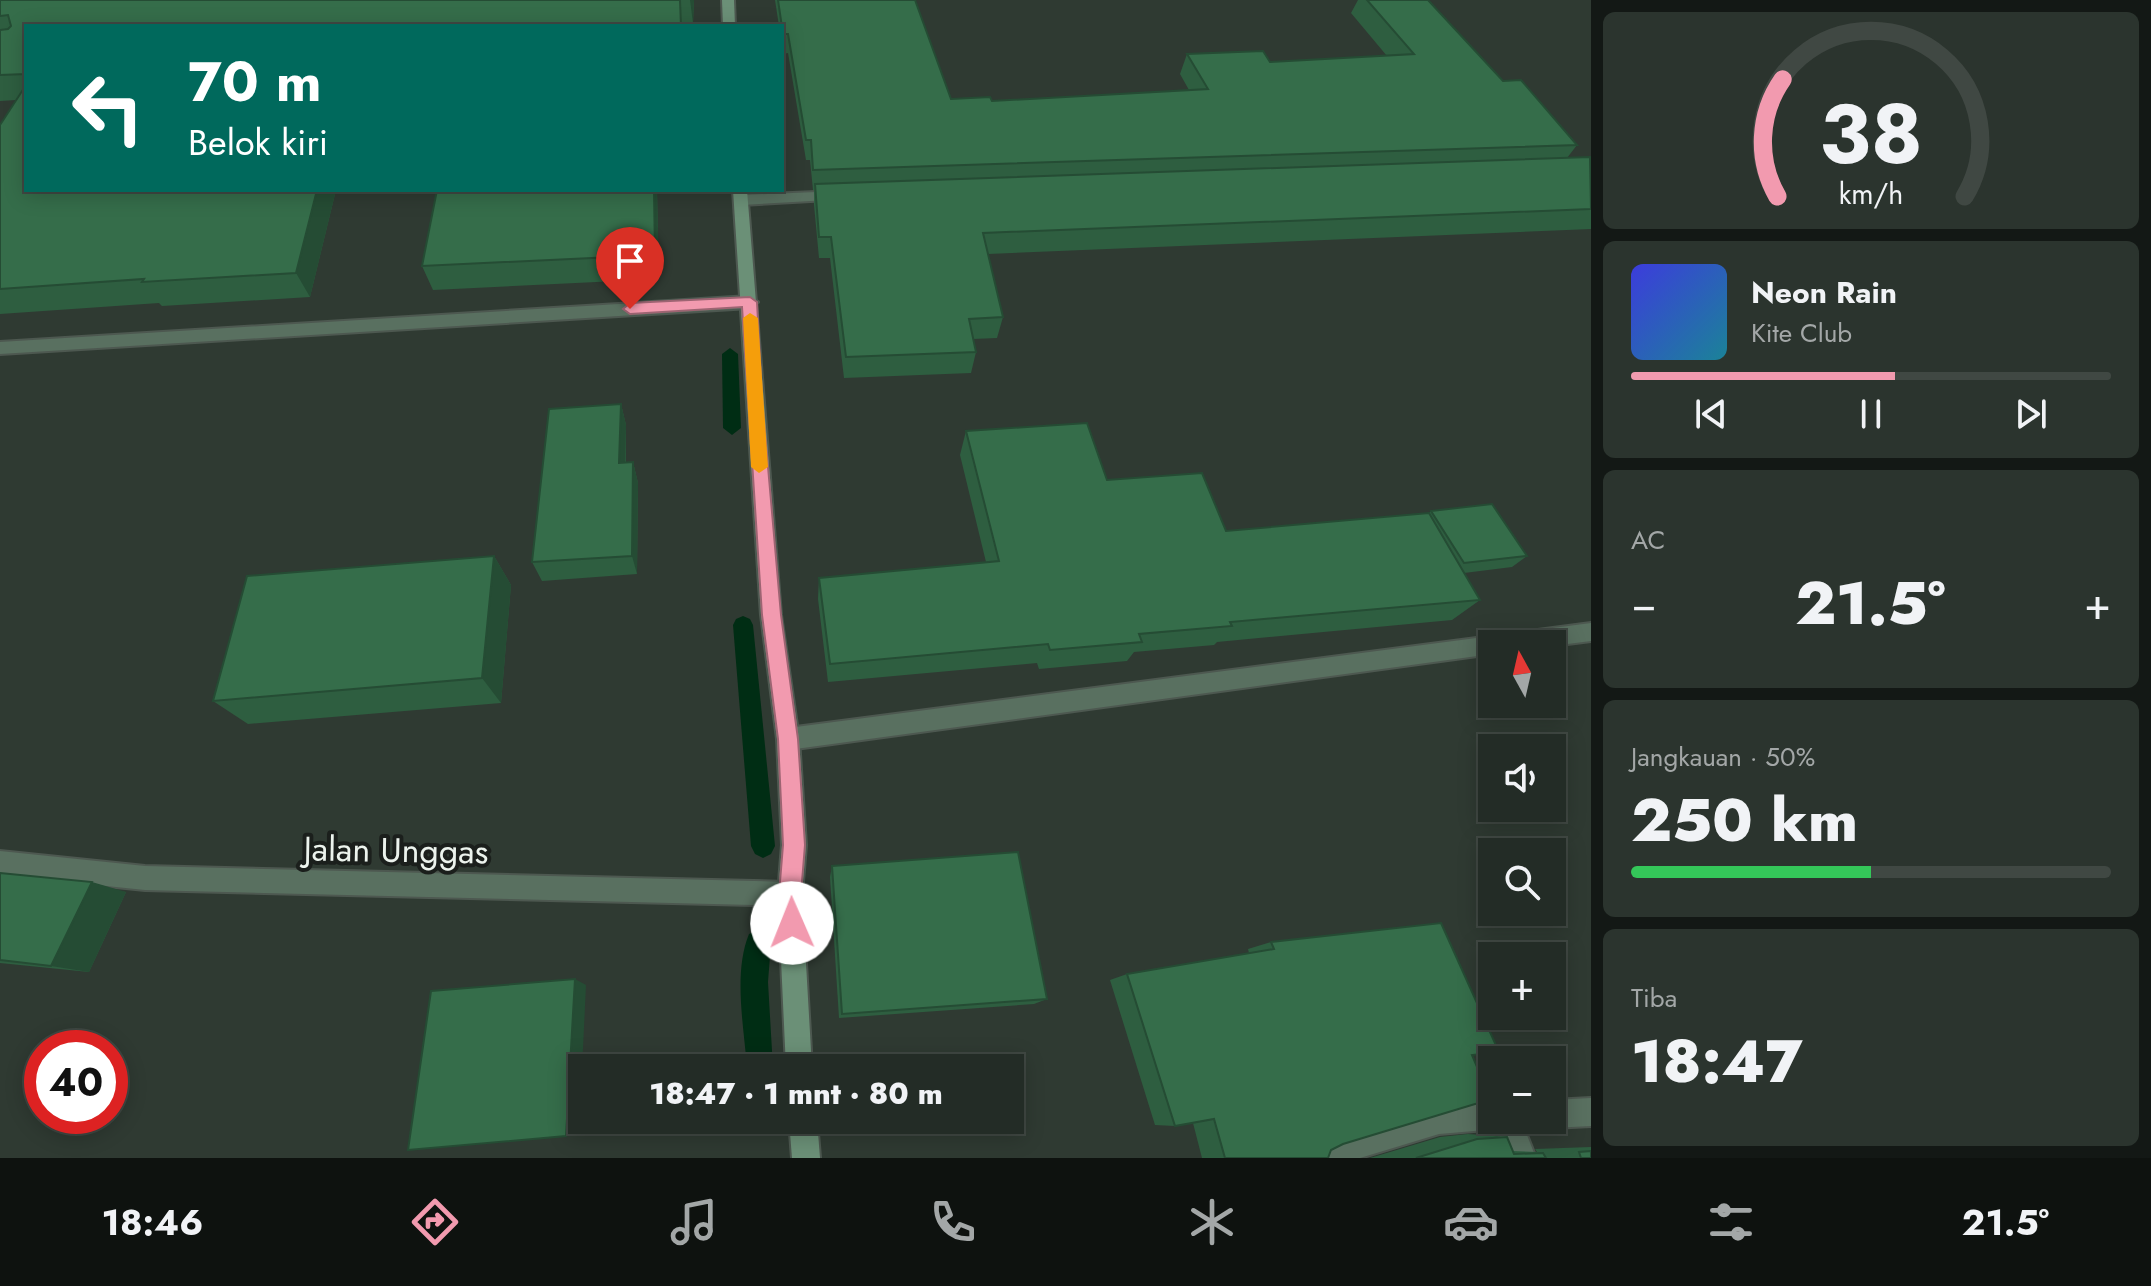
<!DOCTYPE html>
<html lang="id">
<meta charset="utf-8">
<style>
:root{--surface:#232c26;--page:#2b342e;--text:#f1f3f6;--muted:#a3a7a7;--line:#404843;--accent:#f29aaf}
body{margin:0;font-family:Jost,sans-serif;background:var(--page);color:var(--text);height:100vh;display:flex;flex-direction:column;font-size:30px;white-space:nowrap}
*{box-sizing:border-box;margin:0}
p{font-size:26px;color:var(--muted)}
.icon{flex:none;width:44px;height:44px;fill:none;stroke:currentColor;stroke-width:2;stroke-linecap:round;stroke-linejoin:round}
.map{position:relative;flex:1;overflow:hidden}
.drawer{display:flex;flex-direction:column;gap:12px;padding:12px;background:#131815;width:560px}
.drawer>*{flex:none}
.banner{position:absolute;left:24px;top:24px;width:760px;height:168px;border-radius:0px;box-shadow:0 4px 20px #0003,0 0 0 2px var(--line);background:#00695c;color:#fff;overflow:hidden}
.needle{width:52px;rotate:352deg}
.buttons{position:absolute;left:1478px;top:630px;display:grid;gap:16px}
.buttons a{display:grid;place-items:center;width:88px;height:88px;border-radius:0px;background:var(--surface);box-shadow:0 4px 20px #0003,0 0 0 2px var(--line);font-size:40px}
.speed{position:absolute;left:24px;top:1030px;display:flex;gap:16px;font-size:40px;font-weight:700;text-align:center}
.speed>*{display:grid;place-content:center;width:104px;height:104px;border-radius:50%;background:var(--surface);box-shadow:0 4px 20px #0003,0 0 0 2px var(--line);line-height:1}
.speed .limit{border:12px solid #d22;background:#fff;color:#111}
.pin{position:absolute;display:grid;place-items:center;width:68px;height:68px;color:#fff;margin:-82px -34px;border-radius:50% 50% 50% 0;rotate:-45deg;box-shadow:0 0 8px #0007}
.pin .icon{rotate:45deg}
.me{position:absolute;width:88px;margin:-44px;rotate:359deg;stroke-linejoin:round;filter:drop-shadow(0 0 6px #0008)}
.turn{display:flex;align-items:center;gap:28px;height:168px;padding:0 32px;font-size:36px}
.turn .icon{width:104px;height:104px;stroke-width:2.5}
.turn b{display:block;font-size:56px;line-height:68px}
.big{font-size:60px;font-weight:800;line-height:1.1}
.drawer .card{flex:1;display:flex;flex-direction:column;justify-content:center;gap:12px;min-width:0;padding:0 28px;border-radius:12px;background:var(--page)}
.drawer .dial{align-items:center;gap:0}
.dial svg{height:208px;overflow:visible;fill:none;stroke:var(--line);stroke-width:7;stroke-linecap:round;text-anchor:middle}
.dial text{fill:var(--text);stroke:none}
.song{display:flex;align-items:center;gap:24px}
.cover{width:96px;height:96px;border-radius:12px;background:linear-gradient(135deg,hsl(240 70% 55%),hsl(190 70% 35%))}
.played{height:8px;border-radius:4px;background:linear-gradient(90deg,var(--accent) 55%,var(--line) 55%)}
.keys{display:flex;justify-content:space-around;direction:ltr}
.heat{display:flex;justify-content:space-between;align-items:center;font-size:44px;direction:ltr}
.charge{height:12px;border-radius:6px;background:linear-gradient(90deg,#34c759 50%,var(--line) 0)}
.trip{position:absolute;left:568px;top:1054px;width:456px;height:80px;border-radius:0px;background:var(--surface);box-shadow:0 4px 20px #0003,0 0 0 2px var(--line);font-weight:800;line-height:80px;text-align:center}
.dock{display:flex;height:128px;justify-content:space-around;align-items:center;background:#0e120f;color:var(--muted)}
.dock .icon{width:56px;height:56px}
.dock .on{color:var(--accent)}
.dock b{font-size:36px;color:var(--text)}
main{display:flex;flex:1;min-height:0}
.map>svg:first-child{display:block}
</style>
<main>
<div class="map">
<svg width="1591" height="1158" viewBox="0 0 1591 1158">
<rect width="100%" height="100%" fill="#2f3a32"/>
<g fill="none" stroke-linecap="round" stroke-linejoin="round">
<!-- stream -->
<g fill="#002d14" fill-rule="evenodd">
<path d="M730 348 738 354 741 428 732 435 723 428 722 354Z"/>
<path d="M743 616 750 619 753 625 775 846 771 854 763 858 755 854 751 846 733 625 736 619Z"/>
<path d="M758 930 767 934 771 943 768 982 773 1068H747C744 1027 733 973 749 934Z"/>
</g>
<!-- street casing -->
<g stroke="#4d5850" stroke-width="4">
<g id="street">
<path d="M841 191 848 196 846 199 741 205 734 200 741 195Z"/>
<path d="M750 296 758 302 750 308 0 354V342Z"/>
<path d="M1591 623V641L1552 646V644H1492V654L788 750 780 746 777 739 780 732 788 728Z"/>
<path d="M0 851 145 866 790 882 799 885 802 894 799 903 790 906 145 890 0 875Z"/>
<path d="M1591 1098V1126L1552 1128 1542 1124 1541 1120H1552V1100Z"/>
<path d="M1492 1103V1120H1521L1536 1158H1508L1497 1129 1439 1134 1360 1158H1300L1304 1148 1314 1144 1439 1106Z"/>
</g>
</g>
<!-- secondary casing -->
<g stroke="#4d5850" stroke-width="4">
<g id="secondary">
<path d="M722 0H734L735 26H723Z"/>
<path d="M733 190H747L781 615 799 739 806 845 802 894 812 1068H786L778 894 782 845 777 739 761 615Z"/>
<path d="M789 1120H817L820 1158H792Z"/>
</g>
</g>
<!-- street -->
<use href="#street" fill="#597060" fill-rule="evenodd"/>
<!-- secondary -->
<use href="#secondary" fill="#6b9077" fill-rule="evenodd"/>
</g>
<!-- wall -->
<g fill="#2e5e40">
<path d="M0 0H694L693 23 683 24 26 26V190H336L310 297 162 306 159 303 0 314V125L16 100 0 101Z"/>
<path d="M775 0H915L951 99 992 101 1189 90 1180 74 1187 54 1270 62 1387 56 1351 13 1358 0H1428L1503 81 1577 145 1567 158 1591 157V229L988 254 1003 317 997 338 973 339 976 352 971 373 844 378 830 258H819L814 205V190H813L810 160H806L788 53 783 54 782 26H779Z"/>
<path d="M437 190H657L659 279 433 290 422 266Z"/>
<path d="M621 404 626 425V463L633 462 638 483 637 574 542 581 532 562Z"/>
<path d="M966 431 1107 480 1226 531 1429 513 1431 511 1527 556 1512 567 1464 573 1480 600 1452 620 1217 642 1214 645 1134 652 1127 661 1039 669 1037 663 828 682 818 599 819 578 986 562 960 455Z"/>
<path d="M494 556 511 585 501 703 248 724 213 701Z"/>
<path d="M832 866 1047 999 1034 1004 839 1018 830 877Z"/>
<path d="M0 873 126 892 89 972 0 963Z"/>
<path d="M1271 942 1472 1055 1475 1104 1343 1144 1331 1150 1328 1158H1202L1193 1123 1175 1126 1155 1125 1110 980 1127 974 1249 953 1248 949Z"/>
<path d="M1468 1134 1507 1137 1513 1151 1537 1152 1535 1149 1591 1147V1158H1370L1440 1137Z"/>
</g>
<!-- shaded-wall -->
<g fill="#254c34">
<path d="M690 0H694L693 23Z"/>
<path d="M317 190H336L310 297 296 273Z"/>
<path d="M654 190H657L659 279 655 255Z"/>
<path d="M621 404 626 425 625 484 619 463Z"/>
<path d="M633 462 638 483 637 574 632 556Z"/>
<path d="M494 556 511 585 501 703 482 678Z"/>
<path d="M92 882 126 892 89 972 51 966Z"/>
<path d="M575 979 586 985 579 1134 566 1136Z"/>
</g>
<!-- building -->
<g fill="#356d4a" stroke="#254c34" stroke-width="2">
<path d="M0 0H680L681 26H26V74L0 75V30L8 29 11 26 8 15 0 16Z"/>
<path d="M778 0H915L951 99 990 97 992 101 1208 89 1187 54 1263 51 1270 62 1414 54 1367 0H1428L1503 81 1521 80 1577 145 813 170 811 140H806L788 34H783Z"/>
<path d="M26 85V190H317L296 273 142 282 144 279 0 289V125Z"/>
<path d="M1590 157 1591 209 983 233 1003 317 969 319 976 352 846 357 831 237H819L815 184Z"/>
<path d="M437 190H654L655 255 422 266Z"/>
<path d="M621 404 619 463 633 462 632 556 532 562 549 409Z"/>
<path d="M1087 423 1107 480 1202 473 1226 531 1429 513 1480 600 1230 622 1232 626 1139 634 1142 642 1050 650 1048 644 830 664 819 578 999 561 966 431Z"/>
<path d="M1492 504 1527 556 1464 563 1431 511Z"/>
<path d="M494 556 482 678 213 701 247 576Z"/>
<path d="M1018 852 1047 999 842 1014 832 866Z"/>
<path d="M0 873 92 882 51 966 0 960Z"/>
<path d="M1441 923 1499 1052 1472 1055 1492 1102 1475 1104 1343 1144 1331 1150 1328 1158H1225L1214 1119 1175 1126 1127 974 1274 949 1271 942Z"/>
<path d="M575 979 566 1136 408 1150 431 991Z"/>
<path d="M1507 1137 1514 1154 1543 1153 1546 1158H1416L1477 1139Z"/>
<path d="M1591 1151V1158H1581L1579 1152Z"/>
</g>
<!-- route -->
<path fill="#f29aaf" stroke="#9d6472" stroke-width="2" d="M750 297 757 302 762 398 781 615 798 739 805 845 801 894 803 923 800 931 792 935 784 931 779 894 783 845 778 739 762 615 742 307 630 314 623 309 630 303Z"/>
<!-- slow -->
<path fill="#f59e0b" d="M750 313 758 318 768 467 759 473 751 467 743 318Z"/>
<g text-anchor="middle" stroke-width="8" stroke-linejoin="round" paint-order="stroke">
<!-- near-street labels -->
<g font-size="34" fill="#ecf3ed" stroke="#1b1f1c">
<text transform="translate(396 850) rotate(1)" y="12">Jalan Unggas</text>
</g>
</g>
</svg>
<div class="buttons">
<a><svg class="needle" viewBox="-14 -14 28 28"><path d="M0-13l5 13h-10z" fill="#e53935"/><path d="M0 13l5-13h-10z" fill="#a3a7a7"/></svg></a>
<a><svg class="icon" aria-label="sound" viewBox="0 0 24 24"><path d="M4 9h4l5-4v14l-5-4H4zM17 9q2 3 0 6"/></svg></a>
<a><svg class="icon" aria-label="search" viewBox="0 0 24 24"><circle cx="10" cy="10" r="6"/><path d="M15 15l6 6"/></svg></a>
<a>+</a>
<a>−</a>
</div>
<div class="speed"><div class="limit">40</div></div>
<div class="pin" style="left:630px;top:309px;background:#d93025"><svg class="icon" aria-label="arrive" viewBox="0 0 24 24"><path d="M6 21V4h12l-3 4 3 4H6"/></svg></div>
<svg class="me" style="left:792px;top:923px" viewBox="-20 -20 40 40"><circle r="19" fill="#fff"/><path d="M0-13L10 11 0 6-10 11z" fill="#f29aaf"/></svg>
<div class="trip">18:47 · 1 mnt · 80 m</div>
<div class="banner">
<div class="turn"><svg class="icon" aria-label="left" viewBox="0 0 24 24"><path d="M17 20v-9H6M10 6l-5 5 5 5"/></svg><div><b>70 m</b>Belok kiri</div></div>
</div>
</div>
<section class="drawer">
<div class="card dial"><svg viewBox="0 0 100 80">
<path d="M14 69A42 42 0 1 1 86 69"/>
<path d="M14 69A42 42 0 0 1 16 24" stroke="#f29aaf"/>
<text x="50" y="56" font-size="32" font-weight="700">38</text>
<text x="50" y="72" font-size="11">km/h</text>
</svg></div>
<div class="card">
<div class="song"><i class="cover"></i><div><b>Neon Rain</b><p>Kite Club</p></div></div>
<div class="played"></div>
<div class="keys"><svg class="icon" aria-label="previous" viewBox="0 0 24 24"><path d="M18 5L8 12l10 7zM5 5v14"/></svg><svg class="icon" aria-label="pause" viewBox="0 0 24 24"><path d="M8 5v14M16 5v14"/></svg><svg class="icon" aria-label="next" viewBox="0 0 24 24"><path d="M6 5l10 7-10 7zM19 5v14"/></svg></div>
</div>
<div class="card"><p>AC</p>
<div class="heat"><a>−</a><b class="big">21.5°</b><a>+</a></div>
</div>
<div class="card"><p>Jangkauan · 50%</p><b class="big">250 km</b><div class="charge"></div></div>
<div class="card"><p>Tiba</p><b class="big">18:47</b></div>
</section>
</main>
<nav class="dock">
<b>18:46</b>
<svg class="icon on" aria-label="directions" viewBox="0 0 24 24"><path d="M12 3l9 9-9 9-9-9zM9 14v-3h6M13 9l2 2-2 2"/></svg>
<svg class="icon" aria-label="music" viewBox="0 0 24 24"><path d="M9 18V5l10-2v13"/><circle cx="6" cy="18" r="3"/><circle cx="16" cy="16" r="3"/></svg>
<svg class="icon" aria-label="phone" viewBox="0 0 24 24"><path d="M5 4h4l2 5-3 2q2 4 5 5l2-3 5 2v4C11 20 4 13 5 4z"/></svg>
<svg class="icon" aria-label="climate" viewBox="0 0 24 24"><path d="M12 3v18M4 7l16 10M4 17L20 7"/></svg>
<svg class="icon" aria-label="car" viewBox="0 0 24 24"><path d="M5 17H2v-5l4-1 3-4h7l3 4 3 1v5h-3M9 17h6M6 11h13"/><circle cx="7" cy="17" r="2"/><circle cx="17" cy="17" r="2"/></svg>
<svg class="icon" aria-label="filters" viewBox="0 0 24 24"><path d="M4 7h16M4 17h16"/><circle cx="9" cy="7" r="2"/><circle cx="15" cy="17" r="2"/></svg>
<b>21.5°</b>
</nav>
